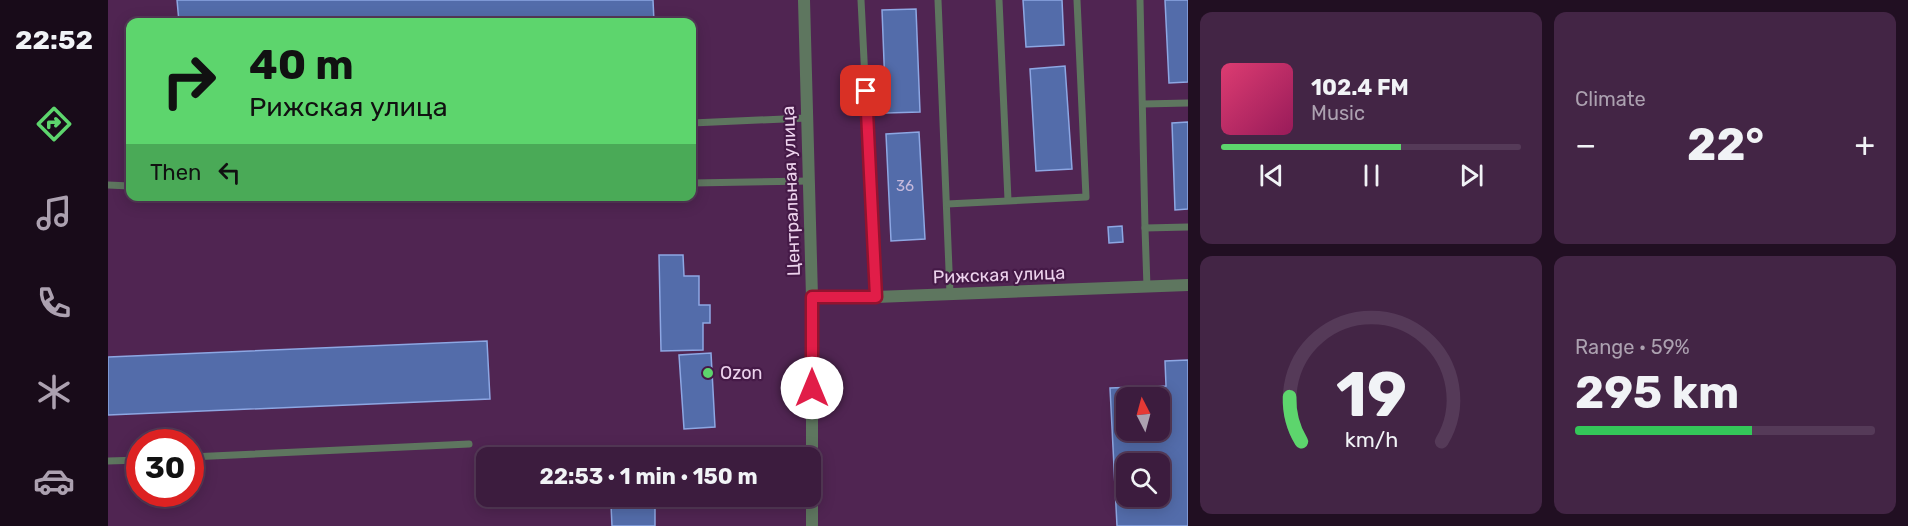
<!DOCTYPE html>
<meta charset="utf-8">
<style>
:root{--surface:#3c1c3e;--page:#432545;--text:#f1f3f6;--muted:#aca1b0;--line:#553a58;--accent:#5dd56d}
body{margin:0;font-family:Rubik,sans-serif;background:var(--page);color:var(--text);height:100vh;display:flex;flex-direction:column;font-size:22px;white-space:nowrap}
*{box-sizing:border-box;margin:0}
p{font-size:20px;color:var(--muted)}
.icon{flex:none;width:33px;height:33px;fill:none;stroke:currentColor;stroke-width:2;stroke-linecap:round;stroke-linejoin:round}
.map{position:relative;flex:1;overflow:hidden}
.side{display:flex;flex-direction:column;gap:12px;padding:12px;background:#210f22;width:720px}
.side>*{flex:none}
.guide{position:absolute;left:18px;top:18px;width:570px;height:183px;border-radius:12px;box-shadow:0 3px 15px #0003,0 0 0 2px var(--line);background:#5dd56d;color:#111;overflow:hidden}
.needle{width:39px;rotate:354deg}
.buttons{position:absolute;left:1008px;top:387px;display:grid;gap:12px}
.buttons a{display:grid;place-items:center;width:54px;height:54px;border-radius:12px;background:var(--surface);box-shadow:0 3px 15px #0003,0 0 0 2px var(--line);font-size:30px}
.speed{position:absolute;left:18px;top:429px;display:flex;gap:12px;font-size:30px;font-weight:700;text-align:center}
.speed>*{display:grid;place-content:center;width:78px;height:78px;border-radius:50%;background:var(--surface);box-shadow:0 3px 15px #0003,0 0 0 2px var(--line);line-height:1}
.speed .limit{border:9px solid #d22;background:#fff;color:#111}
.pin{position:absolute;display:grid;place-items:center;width:51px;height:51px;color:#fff;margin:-26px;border-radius:12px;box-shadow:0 3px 9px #0006}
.me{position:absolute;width:66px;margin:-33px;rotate:0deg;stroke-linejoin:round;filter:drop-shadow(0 0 4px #0008)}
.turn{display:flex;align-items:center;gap:21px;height:126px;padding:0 24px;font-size:27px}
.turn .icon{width:78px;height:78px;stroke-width:2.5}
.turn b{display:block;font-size:42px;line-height:51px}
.then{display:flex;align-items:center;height:57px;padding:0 24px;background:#0003;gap:12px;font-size:22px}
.big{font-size:45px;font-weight:700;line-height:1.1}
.side .widget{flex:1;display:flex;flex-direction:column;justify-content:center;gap:9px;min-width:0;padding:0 21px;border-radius:12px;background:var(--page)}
.side .dial{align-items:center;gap:0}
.dial svg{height:156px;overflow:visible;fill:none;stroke:var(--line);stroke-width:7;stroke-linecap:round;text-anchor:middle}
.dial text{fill:var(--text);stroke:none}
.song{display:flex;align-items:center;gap:18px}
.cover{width:72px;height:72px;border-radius:9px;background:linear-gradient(135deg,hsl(340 70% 55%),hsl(330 70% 35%))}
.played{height:6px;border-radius:3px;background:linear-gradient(90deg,var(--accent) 60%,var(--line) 60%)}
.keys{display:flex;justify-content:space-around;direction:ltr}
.heat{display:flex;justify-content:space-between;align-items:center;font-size:33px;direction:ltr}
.charge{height:9px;border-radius:4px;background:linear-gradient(90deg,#34c759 59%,var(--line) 0)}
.side .tiles{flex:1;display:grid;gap:12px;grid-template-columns:repeat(2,1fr)}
.trip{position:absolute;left:368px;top:447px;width:345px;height:60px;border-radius:12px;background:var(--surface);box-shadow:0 3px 15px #0003,0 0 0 2px var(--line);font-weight:700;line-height:60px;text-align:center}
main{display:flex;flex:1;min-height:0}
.menu{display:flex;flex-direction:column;width:108px;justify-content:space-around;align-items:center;background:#180b19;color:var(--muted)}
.menu .icon{width:42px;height:42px}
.menu .selected{color:var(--accent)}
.menu b{font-size:27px;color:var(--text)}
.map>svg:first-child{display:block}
</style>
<main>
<nav class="menu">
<b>22:52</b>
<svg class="icon selected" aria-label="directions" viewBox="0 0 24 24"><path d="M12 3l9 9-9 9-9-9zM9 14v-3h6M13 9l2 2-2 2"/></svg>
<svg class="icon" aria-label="music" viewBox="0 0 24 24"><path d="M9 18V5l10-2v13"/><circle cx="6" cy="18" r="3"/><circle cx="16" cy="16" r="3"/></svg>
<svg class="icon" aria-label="phone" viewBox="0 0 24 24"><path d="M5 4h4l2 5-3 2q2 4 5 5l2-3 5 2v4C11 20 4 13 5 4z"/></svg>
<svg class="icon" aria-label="climate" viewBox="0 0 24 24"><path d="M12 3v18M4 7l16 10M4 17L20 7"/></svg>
<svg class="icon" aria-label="car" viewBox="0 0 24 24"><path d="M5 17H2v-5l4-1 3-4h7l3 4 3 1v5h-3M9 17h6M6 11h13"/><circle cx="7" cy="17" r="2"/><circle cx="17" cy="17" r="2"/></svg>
</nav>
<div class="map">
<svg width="1080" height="526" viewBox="0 0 1080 526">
<rect width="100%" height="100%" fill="#502552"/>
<!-- building -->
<g fill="#536caa" stroke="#8da7e3" stroke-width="1.5" fill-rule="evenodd">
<path d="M69 0H545L546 22H71Z"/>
<path d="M915 0H954L956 45 918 47Z"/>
<path d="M1057 0H1080V82L1061 83Z"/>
<path d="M808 9 812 112 778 113 774 10Z"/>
<path d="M957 66 964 169 928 171 922 69Z"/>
<path d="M1080 122V209L1067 210 1064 123Z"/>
<path d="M811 132 817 239 783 241 778 134Z"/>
<path d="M1014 226 1015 242 1001 243 1000 227Z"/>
<path d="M551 255H575L576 276H591V305H602V323H595V350L553 351Z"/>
<path d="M379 341 382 399 0 415V357Z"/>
<path d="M603 353 607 427 576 429 571 355Z"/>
<path d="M1080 360V526H1009L1002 388 1058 386 1057 361ZM1018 398H1052V430H1018ZM1018 464H1052V496H1018Z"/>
<path d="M547 503V526H504L503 505Z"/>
</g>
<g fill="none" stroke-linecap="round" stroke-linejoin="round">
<!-- service -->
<g stroke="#5e765f" stroke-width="7">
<path d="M753 0 768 297"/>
<path d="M830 0 842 294"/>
<path d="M891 0 900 200"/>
<path d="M1032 0 1037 228 1080 227"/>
<path d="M1035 104 1080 103"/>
<path d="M584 123 699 118"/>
<path d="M584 183 702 181"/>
<path d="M0 185 22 186"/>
<path d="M839 204 978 197 969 0"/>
<path d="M1037 228 1039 287"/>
<path d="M82 457 361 444"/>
<path d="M0 461 32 460"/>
</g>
<!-- minor -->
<path stroke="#5e765f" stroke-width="12" d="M704 526V297"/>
<!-- tertiary -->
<path stroke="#5e765f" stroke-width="12" d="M696 0 704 297H768L1080 285"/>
</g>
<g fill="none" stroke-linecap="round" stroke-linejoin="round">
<!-- route casing -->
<g stroke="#92132f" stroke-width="15">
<path id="route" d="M704 388V297H768L758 91"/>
</g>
<!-- route -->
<use href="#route" stroke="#e11d48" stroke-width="10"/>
</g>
<!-- markers -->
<circle fill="#5dd56d" stroke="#451a47" stroke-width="2" cx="600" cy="373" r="6"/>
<g text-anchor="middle" stroke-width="4.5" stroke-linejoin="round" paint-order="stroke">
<!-- number labels -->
<g font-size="15" fill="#c6b9dc">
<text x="797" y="191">36</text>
</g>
<!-- street labels -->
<g font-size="18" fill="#edd3ed" stroke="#451a47">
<text transform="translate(683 191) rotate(-92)" y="6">Центральная улица</text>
<text transform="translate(891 275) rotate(-2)" y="6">Рижская улица</text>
</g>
<!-- poi labels -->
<g font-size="18" fill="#edd3ed" stroke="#451a47" text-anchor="start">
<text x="612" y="379">Ozon</text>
</g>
</g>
</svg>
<div class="buttons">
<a><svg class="needle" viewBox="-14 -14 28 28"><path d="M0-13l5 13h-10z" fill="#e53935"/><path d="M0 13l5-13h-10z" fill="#aca1b0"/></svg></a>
<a><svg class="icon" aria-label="search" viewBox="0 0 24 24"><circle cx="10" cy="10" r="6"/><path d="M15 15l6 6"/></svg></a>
</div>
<div class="speed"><div class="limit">30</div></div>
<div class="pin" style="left:758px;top:91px;background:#d93025"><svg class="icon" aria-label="arrive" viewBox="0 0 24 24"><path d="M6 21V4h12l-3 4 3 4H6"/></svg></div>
<svg class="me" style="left:704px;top:388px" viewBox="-20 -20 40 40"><circle r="19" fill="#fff"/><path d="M0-13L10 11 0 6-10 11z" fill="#e11d48"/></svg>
<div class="trip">22:53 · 1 min · 150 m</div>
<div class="guide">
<div class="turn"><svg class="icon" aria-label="right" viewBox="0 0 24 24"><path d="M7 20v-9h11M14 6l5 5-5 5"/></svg><div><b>40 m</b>Рижская улица</div></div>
<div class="then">Then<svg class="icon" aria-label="left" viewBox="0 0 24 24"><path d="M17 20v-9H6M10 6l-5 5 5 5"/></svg></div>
</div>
</div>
<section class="side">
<div class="tiles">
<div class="widget">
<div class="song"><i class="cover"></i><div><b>102.4 FM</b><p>Music</p></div></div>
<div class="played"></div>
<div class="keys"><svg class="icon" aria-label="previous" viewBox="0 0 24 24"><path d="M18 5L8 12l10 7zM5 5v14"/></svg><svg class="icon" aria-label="pause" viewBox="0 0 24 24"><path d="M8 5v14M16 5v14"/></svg><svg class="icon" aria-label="next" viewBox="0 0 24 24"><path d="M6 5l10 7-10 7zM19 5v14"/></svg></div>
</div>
<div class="widget"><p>Climate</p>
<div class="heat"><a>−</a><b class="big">22°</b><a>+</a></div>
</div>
<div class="widget dial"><svg viewBox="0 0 100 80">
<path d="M14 69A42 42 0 1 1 86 69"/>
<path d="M14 69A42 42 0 0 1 8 46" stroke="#5dd56d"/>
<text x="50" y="56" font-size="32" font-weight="700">19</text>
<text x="50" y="72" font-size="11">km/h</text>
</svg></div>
<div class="widget"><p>Range · 59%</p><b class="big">295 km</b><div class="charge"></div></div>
</div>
</section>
</main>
